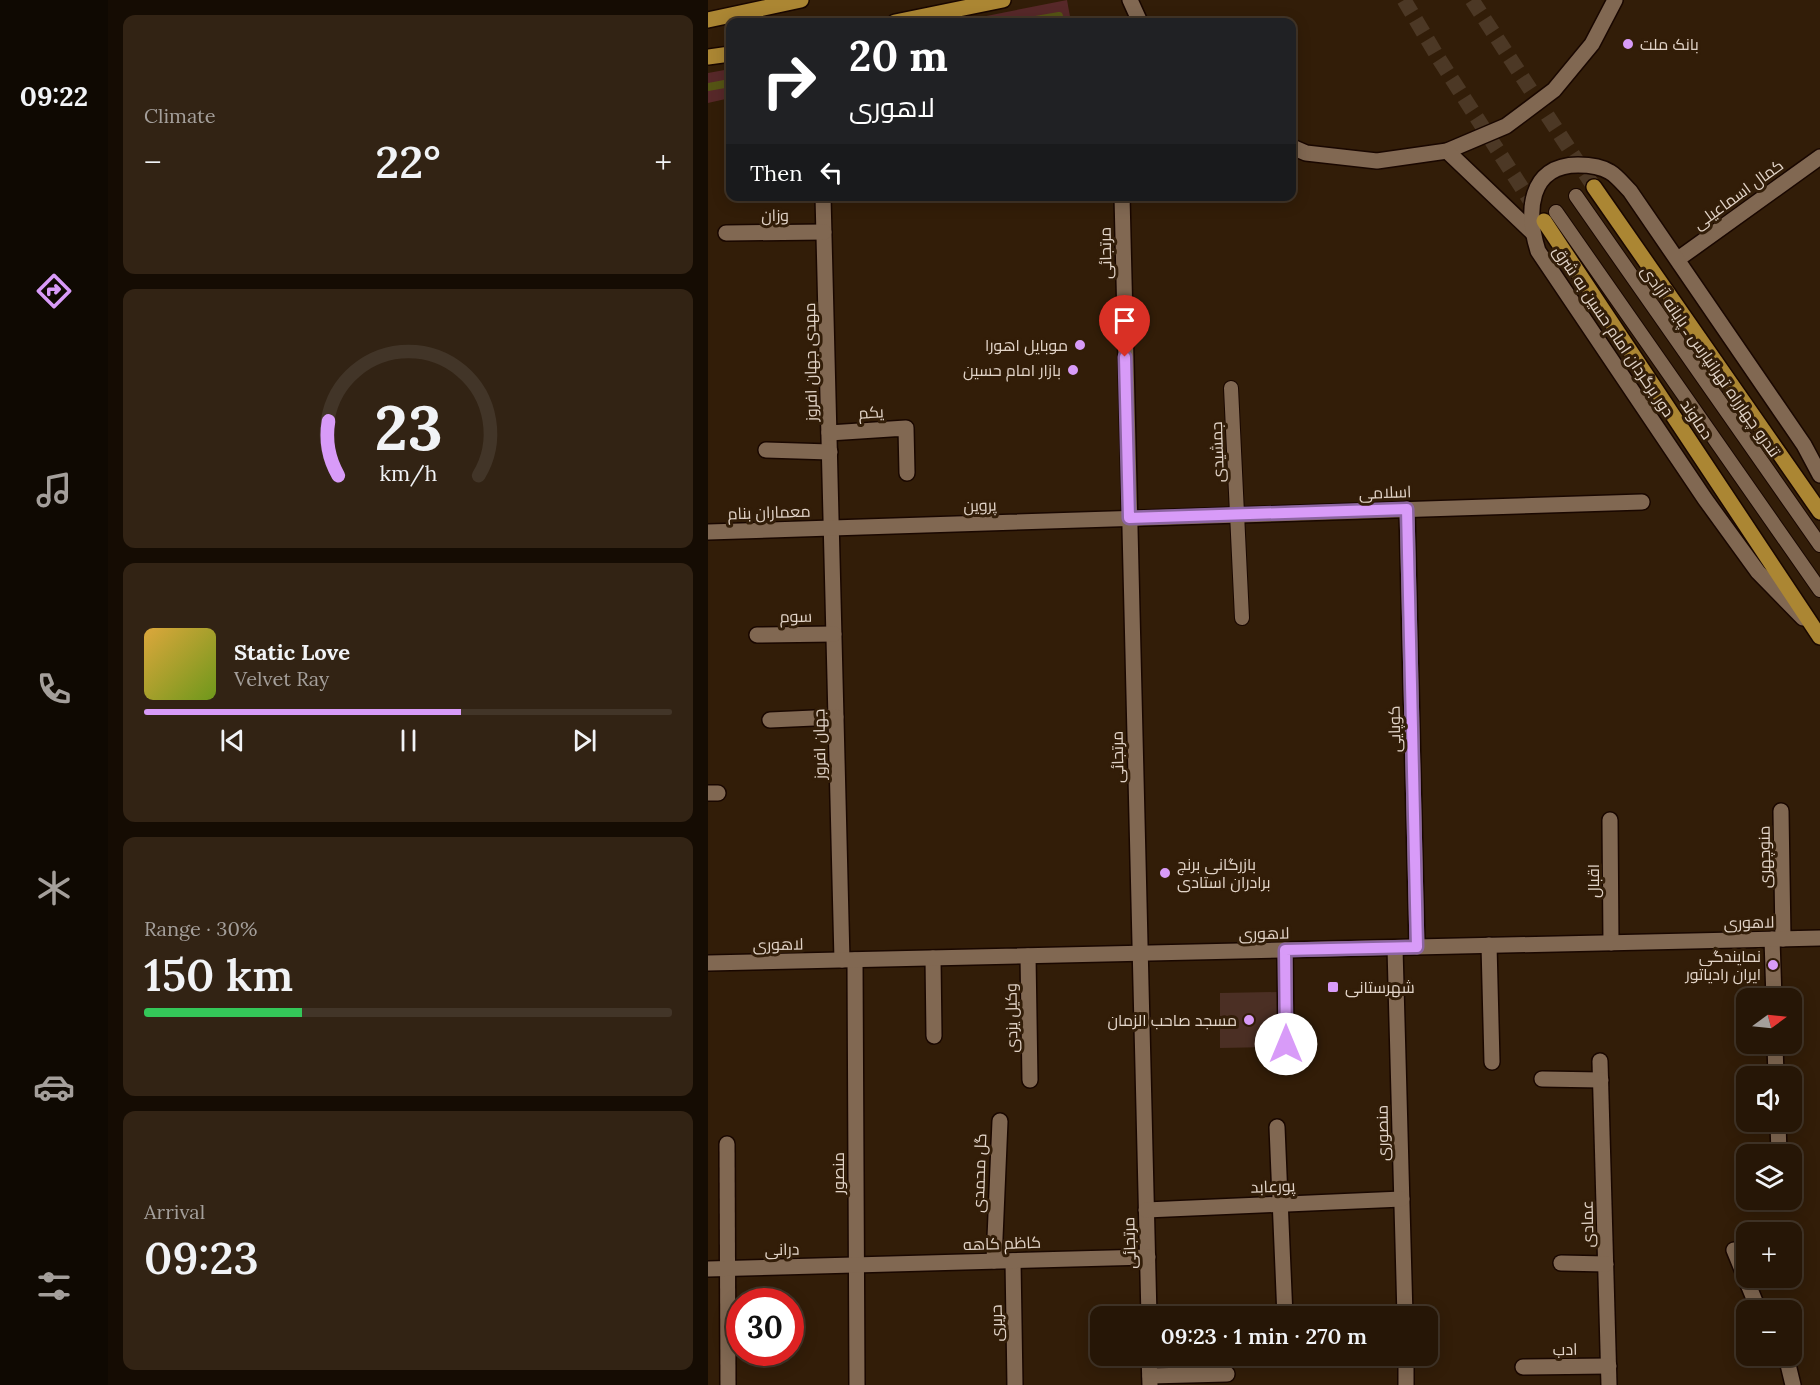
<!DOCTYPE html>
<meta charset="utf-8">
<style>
:root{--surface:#261606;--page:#322314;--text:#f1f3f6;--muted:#a49f9b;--line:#423528;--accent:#d89bf8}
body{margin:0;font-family:Lora,Cairo,serif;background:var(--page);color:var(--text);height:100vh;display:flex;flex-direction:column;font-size:22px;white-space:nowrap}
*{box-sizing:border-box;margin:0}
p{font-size:20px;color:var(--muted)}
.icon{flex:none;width:33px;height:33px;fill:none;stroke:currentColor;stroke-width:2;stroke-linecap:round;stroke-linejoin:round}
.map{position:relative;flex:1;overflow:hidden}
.side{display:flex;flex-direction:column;gap:15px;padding:15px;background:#150c03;width:600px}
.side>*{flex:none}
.hud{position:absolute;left:18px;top:18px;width:570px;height:183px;border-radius:12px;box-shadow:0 3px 15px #0003,0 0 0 2px var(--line);background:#202124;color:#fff;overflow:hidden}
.needle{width:39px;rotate:75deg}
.buttons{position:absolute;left:1028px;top:988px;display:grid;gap:12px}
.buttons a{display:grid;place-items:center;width:66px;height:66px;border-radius:12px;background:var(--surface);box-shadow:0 3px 15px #0003,0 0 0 2px var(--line);font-size:30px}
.speed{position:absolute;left:18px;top:1288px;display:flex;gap:12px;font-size:30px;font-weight:700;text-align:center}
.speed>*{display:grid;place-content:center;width:78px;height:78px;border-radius:50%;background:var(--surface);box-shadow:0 3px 15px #0003,0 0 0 2px var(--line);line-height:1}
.speed .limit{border:9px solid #d22;background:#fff;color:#111}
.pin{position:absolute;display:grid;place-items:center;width:51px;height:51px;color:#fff;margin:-62px -26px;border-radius:50% 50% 50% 0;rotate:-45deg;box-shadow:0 0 6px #0007}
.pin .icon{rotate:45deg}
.me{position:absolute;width:66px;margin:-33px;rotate:0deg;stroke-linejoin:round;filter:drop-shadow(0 0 4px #0008)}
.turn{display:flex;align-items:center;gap:21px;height:126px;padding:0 24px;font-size:27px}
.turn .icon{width:78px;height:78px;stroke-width:2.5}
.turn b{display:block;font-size:42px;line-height:51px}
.then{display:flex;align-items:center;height:57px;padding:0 24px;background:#0003;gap:12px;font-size:22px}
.big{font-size:45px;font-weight:600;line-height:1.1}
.side .tile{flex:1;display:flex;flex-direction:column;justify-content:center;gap:9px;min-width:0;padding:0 21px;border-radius:12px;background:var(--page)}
.side .dial{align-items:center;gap:0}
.dial svg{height:156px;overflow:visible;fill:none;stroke:var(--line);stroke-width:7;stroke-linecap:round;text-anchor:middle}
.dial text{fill:var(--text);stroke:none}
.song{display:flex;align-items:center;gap:18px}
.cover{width:72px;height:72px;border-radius:9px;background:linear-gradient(135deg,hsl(40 70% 55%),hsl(80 70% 35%))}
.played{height:6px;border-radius:3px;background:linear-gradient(90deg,var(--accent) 60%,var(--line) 60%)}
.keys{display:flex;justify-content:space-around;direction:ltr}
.heat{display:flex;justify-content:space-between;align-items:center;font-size:33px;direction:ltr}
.charge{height:9px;border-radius:4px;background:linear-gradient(90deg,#34c759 30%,var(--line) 0)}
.trip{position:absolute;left:382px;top:1306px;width:348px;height:60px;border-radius:12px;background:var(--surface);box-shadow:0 3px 15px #0003,0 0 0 2px var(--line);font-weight:600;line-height:60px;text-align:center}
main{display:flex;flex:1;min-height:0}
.menu{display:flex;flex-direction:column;width:108px;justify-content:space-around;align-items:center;background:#0f0902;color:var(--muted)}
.menu .icon{width:42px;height:42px}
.menu .current{color:var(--accent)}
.menu b{font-size:27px;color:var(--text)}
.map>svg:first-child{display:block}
</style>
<main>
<nav class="menu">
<b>09:22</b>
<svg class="icon current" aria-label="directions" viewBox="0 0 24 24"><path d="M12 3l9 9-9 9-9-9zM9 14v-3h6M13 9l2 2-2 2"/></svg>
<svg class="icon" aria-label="music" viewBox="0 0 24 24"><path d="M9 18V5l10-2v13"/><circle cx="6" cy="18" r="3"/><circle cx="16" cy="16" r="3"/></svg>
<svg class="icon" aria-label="phone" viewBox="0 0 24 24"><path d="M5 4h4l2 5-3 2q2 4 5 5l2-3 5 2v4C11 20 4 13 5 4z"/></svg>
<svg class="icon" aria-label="climate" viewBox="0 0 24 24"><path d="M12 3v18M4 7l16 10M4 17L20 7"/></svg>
<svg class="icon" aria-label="car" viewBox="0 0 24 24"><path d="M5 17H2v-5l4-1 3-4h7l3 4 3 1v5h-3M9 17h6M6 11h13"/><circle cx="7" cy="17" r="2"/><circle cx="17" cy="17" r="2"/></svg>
<svg class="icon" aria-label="filters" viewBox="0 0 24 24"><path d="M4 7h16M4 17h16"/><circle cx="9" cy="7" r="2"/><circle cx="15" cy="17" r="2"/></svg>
</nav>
<section class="side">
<div class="tile"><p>Climate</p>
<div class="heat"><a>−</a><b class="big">22°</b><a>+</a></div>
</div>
<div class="tile dial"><svg viewBox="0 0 100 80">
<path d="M14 69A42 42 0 1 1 86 69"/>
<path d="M14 69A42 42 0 0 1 9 41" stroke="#d89bf8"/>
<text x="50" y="56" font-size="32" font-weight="700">23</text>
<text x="50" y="72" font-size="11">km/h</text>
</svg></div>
<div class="tile">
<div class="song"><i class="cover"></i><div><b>Static Love</b><p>Velvet Ray</p></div></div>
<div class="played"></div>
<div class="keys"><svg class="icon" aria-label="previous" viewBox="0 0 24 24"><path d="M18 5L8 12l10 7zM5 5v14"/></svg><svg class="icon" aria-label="pause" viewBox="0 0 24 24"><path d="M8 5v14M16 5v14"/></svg><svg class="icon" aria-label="next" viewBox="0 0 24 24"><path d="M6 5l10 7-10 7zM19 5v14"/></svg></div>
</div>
<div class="tile"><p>Range · 30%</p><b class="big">150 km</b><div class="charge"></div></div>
<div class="tile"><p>Arrival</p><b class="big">09:23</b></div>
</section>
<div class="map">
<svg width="1112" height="1385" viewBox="0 0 1112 1385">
<rect width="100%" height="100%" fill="#321d08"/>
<!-- green -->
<g fill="#572829">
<path d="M359 0 363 22H248Z"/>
<path d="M22 69V98L0 103V73Z"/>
</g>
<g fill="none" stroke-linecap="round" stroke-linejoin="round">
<!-- stream -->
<g stroke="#555414" stroke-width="8">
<path d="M316 22 351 16"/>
<path d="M0 87 22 83"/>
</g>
</g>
<!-- building -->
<path fill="#4b2f24" d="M570 992 571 1047 512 1048V993Z"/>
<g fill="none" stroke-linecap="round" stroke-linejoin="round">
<!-- primary-tunnel -->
<g stroke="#4c3825" stroke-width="15" stroke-dasharray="15 8" stroke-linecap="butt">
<path d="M696 0 731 59 830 213"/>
<path d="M764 0 886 187"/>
</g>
<!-- service casing -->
<g stroke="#190700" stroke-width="16">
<g id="service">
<path d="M868 196 1112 545"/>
<path d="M848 212 1112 590"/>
<path d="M523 388 534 618"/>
</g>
</g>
<!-- minor casing -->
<g stroke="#190700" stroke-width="18">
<g id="minor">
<path d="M115 196 134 960"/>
<path d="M414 196 441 1317"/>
<path d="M18 233 116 232"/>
<path d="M970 259 1112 157"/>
<path d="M121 433 198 428 199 473"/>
<path d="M58 450 122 452"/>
<path d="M699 509 709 947"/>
<path d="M0 532 934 502"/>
<path d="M49 635 126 634"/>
<path d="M62 720 128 717"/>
<path d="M0 793H10"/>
<path d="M1073 811 1075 939"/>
<path d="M902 820 903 943"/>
<path d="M1064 939 1066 999"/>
<path d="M781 945 784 1062"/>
<path d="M687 948 697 1317"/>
<path d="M577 950 578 1044"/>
<path d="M320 956 322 1080"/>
<path d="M225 958 226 1036"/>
<path d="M147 960 149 1385"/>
<path d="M1067 1044 1068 1077"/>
<path d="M892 1061 901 1385"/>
<path d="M834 1079 893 1080"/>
<path d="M1070 1122 1071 1155"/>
<path d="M569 1127 577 1317"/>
<path d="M19 1144 20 1385"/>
<path d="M438 1210 694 1199"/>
<path d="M1026 1250 1051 1311"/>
<path d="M286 1261 292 1121"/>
<path d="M305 1261 307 1385"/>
<path d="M853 1263 898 1264"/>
<path d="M0 1269 440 1257"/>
<path d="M441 1356 442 1385"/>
<path d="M698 1356V1385"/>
<path d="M1078 1356 1085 1385"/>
<path d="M815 1367 901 1366"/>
<path d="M442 1376 519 1374"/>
</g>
</g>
<!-- secondary casing -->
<g stroke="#190700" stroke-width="18">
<g id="secondary">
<path d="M422 0 432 22"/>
<path d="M584 147 598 153 669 161 739 151 798 126 846 90 884 44 907 0"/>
<path d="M739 151 824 232"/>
<path d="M1095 618 1050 572 997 499 830 251C818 213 820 165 870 165 880 165 894 167 902 172 909 176 916 185 922 191L1096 445 1112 475"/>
<path d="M0 963 1112 938"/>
</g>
</g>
<!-- primary casing -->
<g stroke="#190700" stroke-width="18">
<g id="primary">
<path d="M0 20 93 0"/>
<path d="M187 22 295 0"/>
<path d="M0 57 22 54"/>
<path d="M886 187 1112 512"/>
<path d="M836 221 1112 637"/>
</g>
</g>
<!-- service -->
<use href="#service" stroke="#816852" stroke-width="14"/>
<!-- minor -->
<use href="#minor" stroke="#816852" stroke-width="15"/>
<!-- secondary -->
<use href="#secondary" stroke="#816852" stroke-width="15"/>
<!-- primary -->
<use href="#primary" stroke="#ab8633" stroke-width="15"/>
</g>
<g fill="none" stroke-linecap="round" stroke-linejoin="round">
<!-- route casing -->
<g stroke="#8c65a1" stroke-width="15">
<path id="route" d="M417 357 421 518 699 509 709 947 577 950 578 1044"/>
</g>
<!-- route -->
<use href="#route" stroke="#d89bf8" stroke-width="10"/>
</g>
<!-- markers -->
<g fill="#d89bf8" stroke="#321d08" stroke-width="2">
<circle cx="920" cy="44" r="6"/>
<circle cx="372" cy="345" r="6"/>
<circle cx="365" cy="370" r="6"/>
<circle cx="457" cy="873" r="6"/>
<circle cx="1065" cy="965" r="6"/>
<rect x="619" y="981" width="12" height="12" rx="3"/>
<circle cx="541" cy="1020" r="6"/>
</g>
<g text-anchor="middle" stroke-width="6" stroke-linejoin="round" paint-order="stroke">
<!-- poi labels -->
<g font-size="16" fill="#e2d4c8" stroke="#321d08" text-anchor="end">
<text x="932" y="50" text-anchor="start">بانک ملت</text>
<text x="360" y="351">موبایل اهورا</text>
<text x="353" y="376">بازار امام حسین</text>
<text x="469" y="870" text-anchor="start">بازرگانی برنج<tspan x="469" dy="18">برادران استادی</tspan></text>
<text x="1053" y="962">نمایندگی<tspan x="1053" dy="18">ایران رادیاتور</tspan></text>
<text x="637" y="993" text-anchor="start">شهرستانی</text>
<text x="529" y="1026">مسجد صاحب الزمان</text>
</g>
<!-- street labels -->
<g font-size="16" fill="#e2d4c8" stroke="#321d08">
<text transform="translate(1030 194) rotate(-36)" y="6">کمال اسماعیلی</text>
<text transform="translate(67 215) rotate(-1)" y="6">وزان</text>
<text transform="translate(397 253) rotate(-91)" y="6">مرتجائی</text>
<text transform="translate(906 331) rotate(56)" y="6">دور برگردان امام حسین به شرق</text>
<text transform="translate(1003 361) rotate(55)" y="6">تندرو چهارراه تهرانپارس ـ پایانه آزادی</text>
<text transform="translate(102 362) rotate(-91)" y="6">مهدی جهان افروز</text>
<text transform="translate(163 412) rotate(-3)" y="6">یکم</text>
<text transform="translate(989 419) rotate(56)" y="6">دماوند</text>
<text transform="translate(509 452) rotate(-92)" y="6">جمشیدی</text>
<text transform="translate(677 492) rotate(-2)" y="6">اسلامی</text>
<text transform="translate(272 505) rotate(-2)" y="6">پروین</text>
<text transform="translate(61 512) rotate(-2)" y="6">معماران بنام</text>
<text transform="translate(88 616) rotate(-1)" y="6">سوم</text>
<text transform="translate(686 729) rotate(-91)" y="6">کوپایی</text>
<text transform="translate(111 744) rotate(-91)" y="6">جهان افروز</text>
<text transform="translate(409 757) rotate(-91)" y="6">مرتجائی</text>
<text transform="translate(1056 857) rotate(-91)" y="6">منوچهری</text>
<text transform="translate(885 881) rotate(-90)" y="6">اقبال</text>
<text transform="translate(1041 922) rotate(-1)" y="6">لاهوری</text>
<text transform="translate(556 933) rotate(-1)" y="6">لاهوری</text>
<text transform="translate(70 944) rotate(-1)" y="6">لاهوری</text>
<text transform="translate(303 1018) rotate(-91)" y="6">وکیل یزدی</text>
<text transform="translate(674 1133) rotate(-91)" y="6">منصوری</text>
<text transform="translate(130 1173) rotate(-90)" y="6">منصور</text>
<text transform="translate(271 1173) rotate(-88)" y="6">گل محمدی</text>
<text transform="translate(565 1186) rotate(-2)" y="6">پورعابد</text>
<text transform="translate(879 1224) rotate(-91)" y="6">عمادی</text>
<text transform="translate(294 1243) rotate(-2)" y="6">کاظم کاهه</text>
<text transform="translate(421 1243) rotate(-92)" y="6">مرتجائی</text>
<text transform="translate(74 1249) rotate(-1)" y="6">درانی</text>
<text transform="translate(288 1323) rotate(-91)" y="6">حریری</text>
<text transform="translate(857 1349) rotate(-1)" y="6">ادب</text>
</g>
</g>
</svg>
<div class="buttons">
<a><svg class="needle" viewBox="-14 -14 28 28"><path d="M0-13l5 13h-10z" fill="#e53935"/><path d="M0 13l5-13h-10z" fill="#a49f9b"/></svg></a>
<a><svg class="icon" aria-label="sound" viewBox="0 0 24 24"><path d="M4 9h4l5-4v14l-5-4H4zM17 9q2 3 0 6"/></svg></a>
<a><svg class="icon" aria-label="layers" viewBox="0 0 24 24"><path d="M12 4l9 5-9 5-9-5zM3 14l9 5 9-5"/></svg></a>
<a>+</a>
<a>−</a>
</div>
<div class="speed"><div class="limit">30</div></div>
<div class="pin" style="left:417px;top:357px;background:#d93025"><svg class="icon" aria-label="arrive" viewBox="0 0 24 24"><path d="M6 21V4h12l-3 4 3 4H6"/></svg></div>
<svg class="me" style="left:578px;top:1044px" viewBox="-20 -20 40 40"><circle r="19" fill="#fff"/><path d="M0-13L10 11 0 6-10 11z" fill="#d89bf8"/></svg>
<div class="trip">09:23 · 1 min · 270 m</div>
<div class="hud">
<div class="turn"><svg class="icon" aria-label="right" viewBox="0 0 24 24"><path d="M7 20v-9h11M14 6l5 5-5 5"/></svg><div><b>20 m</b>لاهوری</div></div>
<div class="then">Then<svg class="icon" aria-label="left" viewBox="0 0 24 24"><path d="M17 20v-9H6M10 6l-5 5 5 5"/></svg></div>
</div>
</div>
</main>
